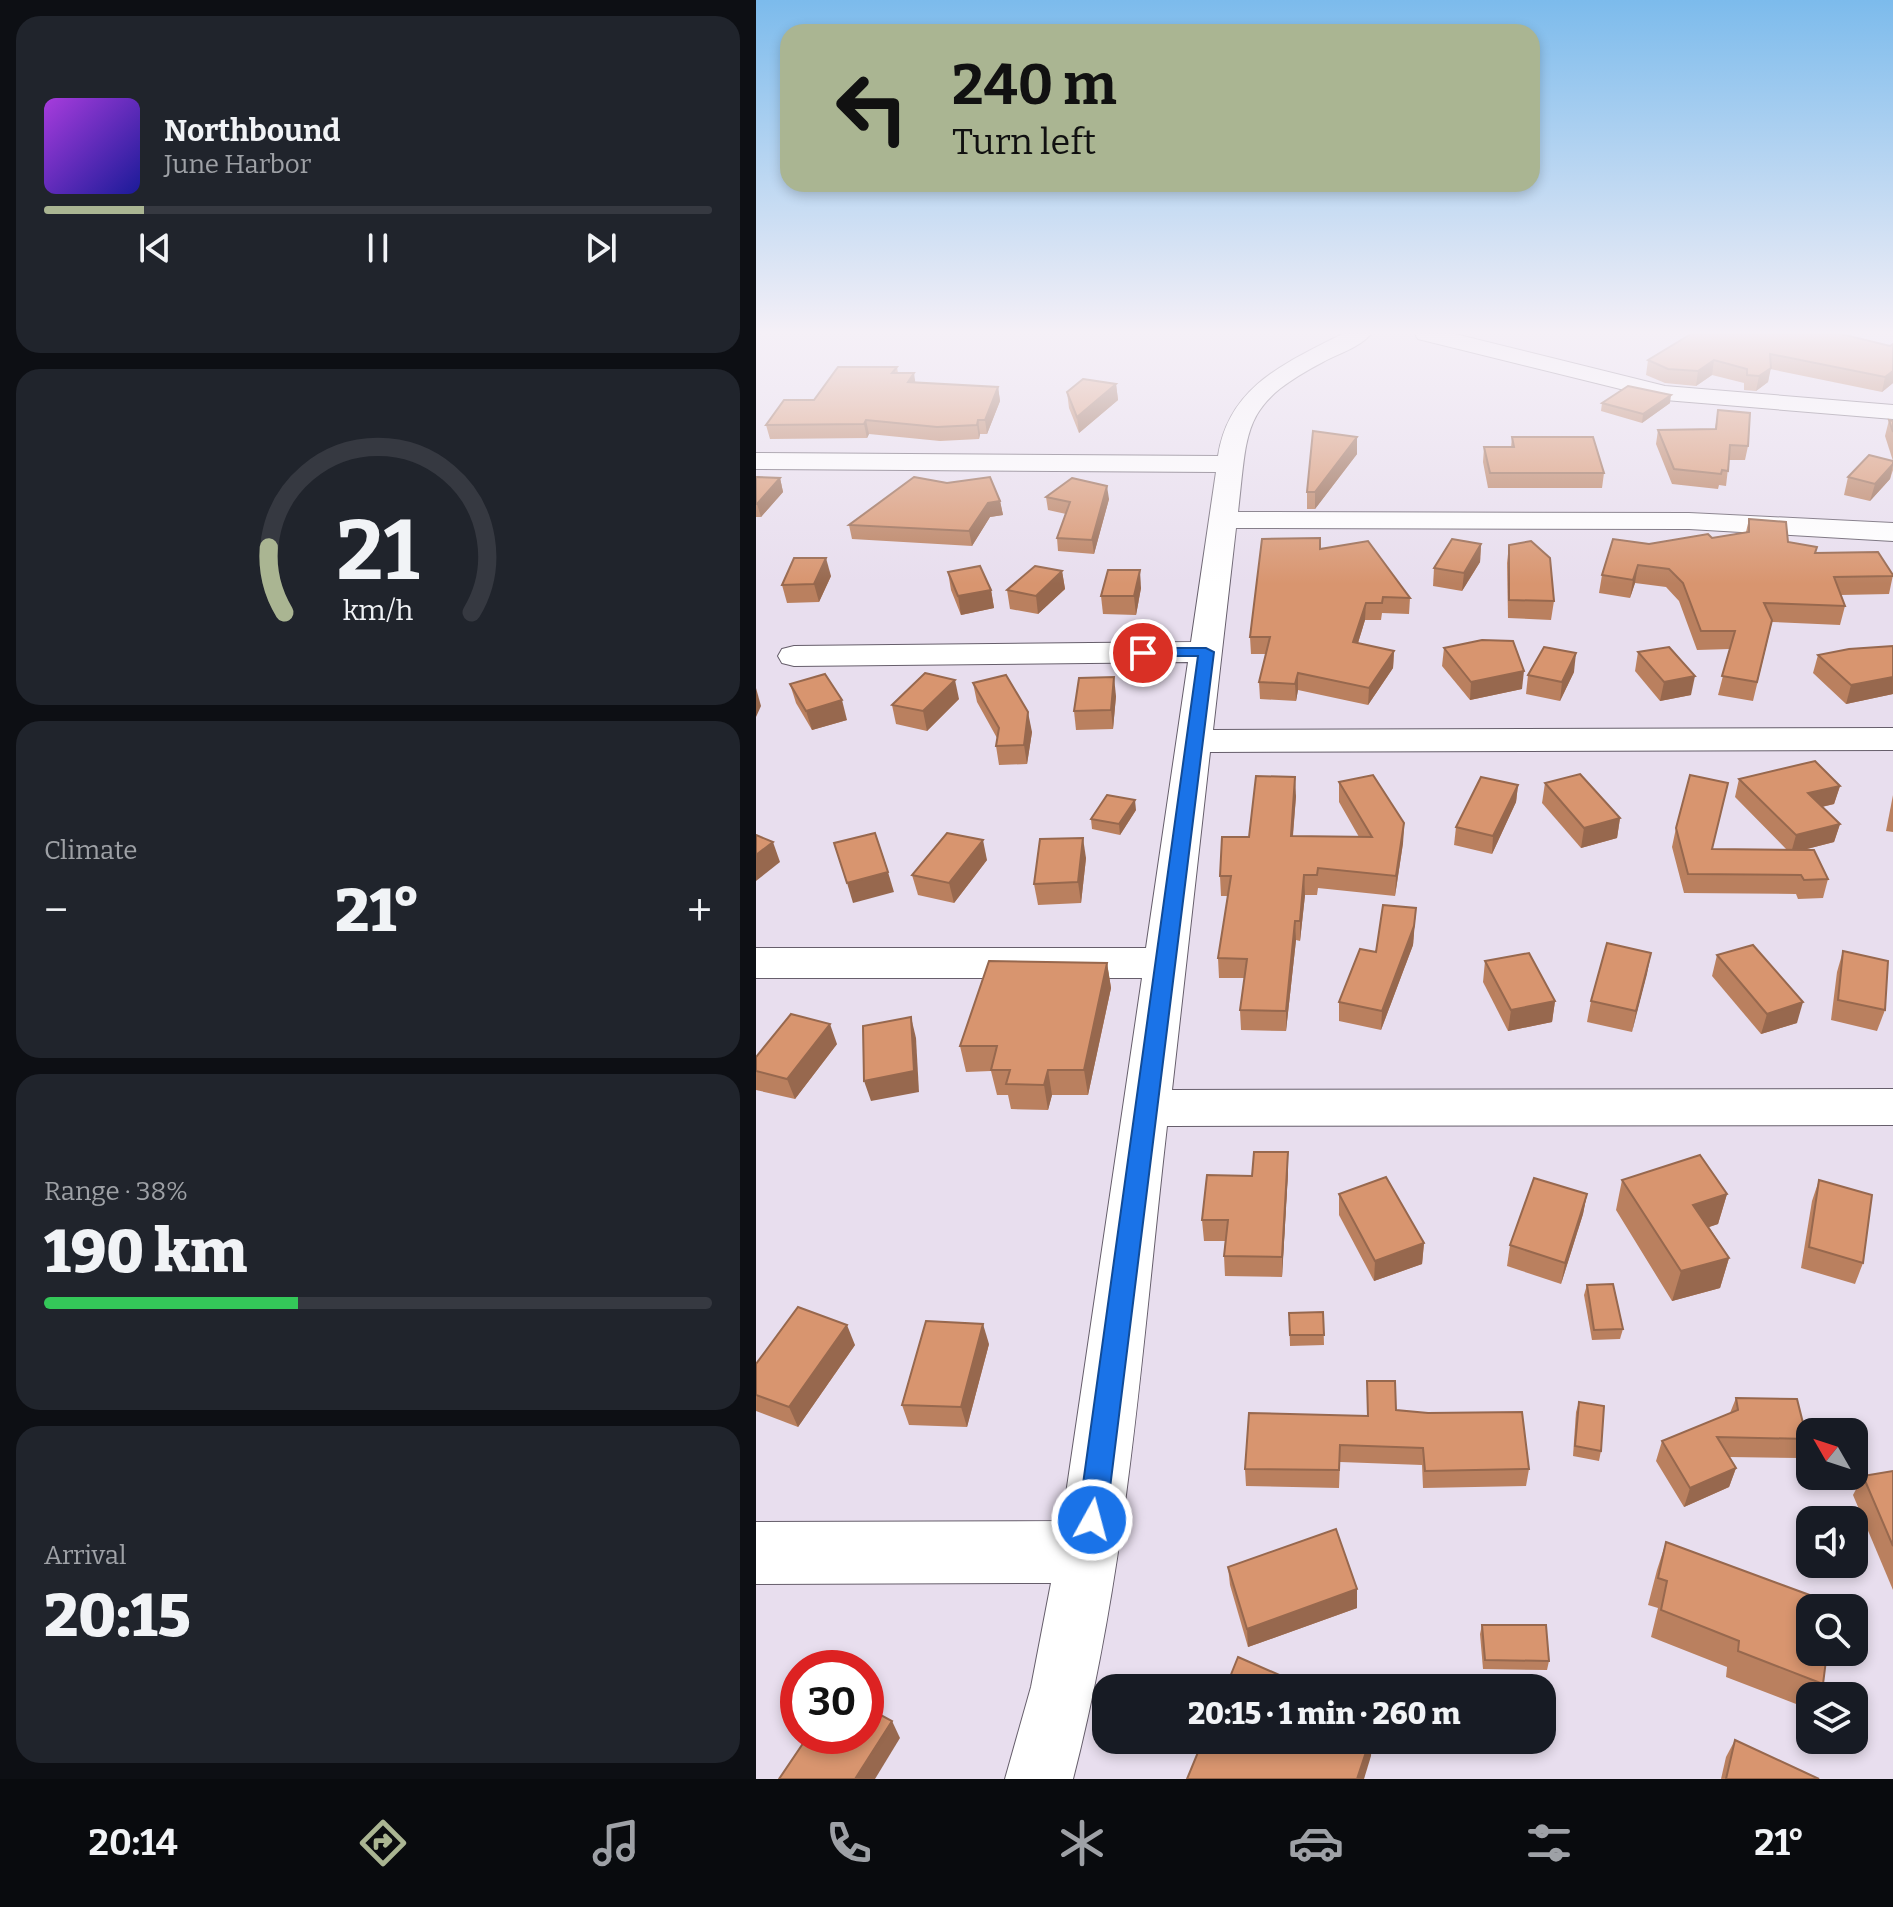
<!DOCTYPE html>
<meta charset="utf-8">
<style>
:root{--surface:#171b24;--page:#20242c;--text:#f1f3f6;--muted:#9ea1a6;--line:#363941;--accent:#aab592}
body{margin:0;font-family:Bitter,serif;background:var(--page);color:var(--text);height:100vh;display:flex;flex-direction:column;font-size:30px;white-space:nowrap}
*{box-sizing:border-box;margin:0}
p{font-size:26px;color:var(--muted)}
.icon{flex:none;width:44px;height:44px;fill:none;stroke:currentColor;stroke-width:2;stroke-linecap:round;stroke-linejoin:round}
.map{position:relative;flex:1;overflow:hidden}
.drawer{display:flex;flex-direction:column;gap:16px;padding:16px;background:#0d0f14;width:756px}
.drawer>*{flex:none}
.guide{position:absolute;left:24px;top:24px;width:760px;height:168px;border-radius:24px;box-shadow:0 4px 12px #0003;background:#aab592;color:#111;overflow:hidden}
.needle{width:52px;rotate:309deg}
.fabs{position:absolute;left:1040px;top:1418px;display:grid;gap:16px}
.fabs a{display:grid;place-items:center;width:72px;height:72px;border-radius:16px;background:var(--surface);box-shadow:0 4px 12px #0003;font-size:40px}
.speed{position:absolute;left:24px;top:1650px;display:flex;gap:16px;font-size:40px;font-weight:700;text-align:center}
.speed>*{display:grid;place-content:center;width:104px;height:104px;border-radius:50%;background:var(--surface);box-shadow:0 4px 12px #0003;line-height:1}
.speed .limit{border:12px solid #d22;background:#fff;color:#111}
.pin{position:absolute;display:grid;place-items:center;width:68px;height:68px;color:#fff;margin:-34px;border:4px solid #fff;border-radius:50%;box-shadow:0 2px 8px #0007}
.me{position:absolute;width:88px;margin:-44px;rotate:7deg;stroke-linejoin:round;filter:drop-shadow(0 0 6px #0008)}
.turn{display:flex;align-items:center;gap:28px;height:168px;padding:0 40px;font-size:36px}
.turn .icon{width:104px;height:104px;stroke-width:2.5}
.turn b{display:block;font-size:56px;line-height:68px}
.big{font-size:60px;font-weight:800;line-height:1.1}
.drawer .card{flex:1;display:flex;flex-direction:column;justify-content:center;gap:12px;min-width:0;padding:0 28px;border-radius:24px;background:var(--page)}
.drawer .dial{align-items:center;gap:0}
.dial svg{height:208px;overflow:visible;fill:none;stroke:var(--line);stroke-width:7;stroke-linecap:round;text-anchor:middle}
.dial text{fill:var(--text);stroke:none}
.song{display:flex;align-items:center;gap:24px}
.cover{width:96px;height:96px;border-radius:12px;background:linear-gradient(135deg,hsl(280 70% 55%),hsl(240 70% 35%))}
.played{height:8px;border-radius:4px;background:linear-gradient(90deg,var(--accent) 15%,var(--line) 15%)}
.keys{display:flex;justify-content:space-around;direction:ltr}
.heat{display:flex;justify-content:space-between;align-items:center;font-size:44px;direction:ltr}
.charge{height:12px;border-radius:6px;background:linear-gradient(90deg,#34c759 38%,var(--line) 0)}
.trip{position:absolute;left:336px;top:1674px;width:464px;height:80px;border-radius:24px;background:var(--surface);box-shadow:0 4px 12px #0003;font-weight:800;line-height:80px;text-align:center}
.menu{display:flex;height:128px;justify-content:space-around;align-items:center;background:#090b0e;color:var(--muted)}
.menu .icon{width:56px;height:56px}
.menu .active{color:var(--accent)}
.menu b{font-size:36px;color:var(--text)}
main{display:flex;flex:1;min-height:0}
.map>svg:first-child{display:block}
</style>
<main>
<section class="drawer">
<div class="card">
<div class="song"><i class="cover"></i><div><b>Northbound</b><p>June Harbor</p></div></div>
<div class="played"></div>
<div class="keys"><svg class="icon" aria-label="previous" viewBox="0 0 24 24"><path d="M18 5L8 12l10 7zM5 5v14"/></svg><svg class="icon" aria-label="pause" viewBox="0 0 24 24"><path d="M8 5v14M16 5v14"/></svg><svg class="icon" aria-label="next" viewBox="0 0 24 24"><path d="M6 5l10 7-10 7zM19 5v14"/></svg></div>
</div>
<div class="card dial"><svg viewBox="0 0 100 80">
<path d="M14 69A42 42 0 1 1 86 69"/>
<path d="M14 69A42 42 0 0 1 8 44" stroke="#aab592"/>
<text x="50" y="56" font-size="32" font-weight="700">21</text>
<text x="50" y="72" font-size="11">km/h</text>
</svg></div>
<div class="card"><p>Climate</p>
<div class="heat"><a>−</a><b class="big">21°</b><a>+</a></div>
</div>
<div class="card"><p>Range · 38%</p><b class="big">190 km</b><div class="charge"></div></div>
<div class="card"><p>Arrival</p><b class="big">20:15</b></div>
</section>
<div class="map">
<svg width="1137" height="1779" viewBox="0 0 1137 1779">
<rect width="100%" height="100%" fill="#e8deee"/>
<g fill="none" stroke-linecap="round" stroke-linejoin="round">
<!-- minor casing -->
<g stroke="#665e6b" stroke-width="2">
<g id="minor">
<path d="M586 334H615C604 347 582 354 567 362 485 405 492 427 482 512L933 513 1137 523V541L933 529 480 528 457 730 1137 728V750L454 752 416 1090 1137 1089V1125L411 1126C386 1344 372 1566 317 1779H249L275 1687 295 1583 0 1584V1522L306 1521 386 978H0V948H390L432 662 38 666 26 663 22 656 26 649 38 646 435 642 460 472 0 469V453L462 456C473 386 528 364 586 334Z"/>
<path d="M659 334H699L909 386 1137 405V419L909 400 662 339Z"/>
</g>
</g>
<!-- minor -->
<use href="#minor" fill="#fff" fill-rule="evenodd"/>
</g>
<!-- wall -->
<g fill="#ba805f">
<path d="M1085 334 1137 383 1126 392 1014 369 1012 382 1000 391 988 390V383L956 375 940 386 909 383 890 375 892 360Z"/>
<path d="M141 367 142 373 160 383 242 387 244 401 231 434H224L223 439 184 441 113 434 111 438 14 439 10 425 58 400Z"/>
<path d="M360 384 362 400 323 433 313 408 311 392Z"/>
<path d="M846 403H914L886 423 845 411Z"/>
<path d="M962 410 992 446 989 460H973L970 486 963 485 962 489 916 484 900 444 902 430 959 429Z"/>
<path d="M1133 420 1137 421V461L1129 436Z"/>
<path d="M601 437V454L559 509H551V492Z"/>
<path d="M756 437 848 473 846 488H732L727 462 728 447H755Z"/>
<path d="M1137 461V470L1134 479 1114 501 1088 495 1092 477Z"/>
<path d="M0 477 24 478 27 492 5 517H0Z"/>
<path d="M290 497 353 499 338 554 302 551 301 538 310 514 292 510Z"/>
<path d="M244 501 247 515 234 517 216 546 96 539 93 525Z"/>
<path d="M993 519 1032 542 1060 553 1137 575 1133 594 1085 595 1089 606 1084 625 1016 622 997 701 962 695 974 649 941 650 923 601 910 587 879 583 874 598 843 593 846 575 893 544 956 538 990 532Z"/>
<path d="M725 544 724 562 706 591 677 586 678 568Z"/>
<path d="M753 545 798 601 795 620 752 618 751 563Z"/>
<path d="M564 549 654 598 653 614 626 613 625 620H609L602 643 638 651 637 668 612 705 542 690 540 701 504 699 503 682 510 654H495L494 637Z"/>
<path d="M306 571 309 589 282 614 254 609 251 590Z"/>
<path d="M192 572 235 590 238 608 205 615 195 590Z"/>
<path d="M75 576 63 602 31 603 26 585Z"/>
<path d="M385 588 380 615 347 614 345 596Z"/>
<path d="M1137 646V694L1090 704 1057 673 1062 655Z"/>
<path d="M688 648 766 689 714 700 686 666Z"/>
<path d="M882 652 935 695 904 701 879 671Z"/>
<path d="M818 672 804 701 770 694 772 675Z"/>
<path d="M217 683 276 732 271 764 243 765 240 746 241 738 221 702Z"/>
<path d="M34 684 91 720 56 730 40 703Z"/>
<path d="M360 696 357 729 320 730 318 711Z"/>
<path d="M203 699 171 731 140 724 136 705Z"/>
<path d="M983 779 1084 786 1078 804 1066 807 1084 824 1078 842 1047 850 1072 879 1067 898 1042 899 1040 894 928 893 916 847 920 828 956 849 1031 850 979 797Z"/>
<path d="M583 782 648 823 647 843 639 896 562 888 561 895H549L544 941 540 940 530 1031 485 1030 484 1010 489 978H463L462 958 472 896H465L464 876 493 837 540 796 537 836 603 837 583 802Z"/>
<path d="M789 783 864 818 861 838 825 848 786 803Z"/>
<path d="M762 785 760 802 736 854 698 845 700 827Z"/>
<path d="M1137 795V832L1130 831Z"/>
<path d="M380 810 364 835 336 829 335 819Z"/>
<path d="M330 858 325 903 282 905 278 884Z"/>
<path d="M231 860 198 903 162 895 156 875Z"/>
<path d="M660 908 657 945 625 1030 583 1021V1002L620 952Z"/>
<path d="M1087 951 1129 1010 1121 1031 1075 1020 1081 972Z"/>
<path d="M895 953 876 1032 831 1022 835 1001Z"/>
<path d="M961 955 1041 1023 1005 1034 956 976Z"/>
<path d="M729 961 799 1001 796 1022 752 1031 727 982Z"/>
<path d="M351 963 355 988 332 1095H296L292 1110 255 1109 252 1095H241L235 1071 210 1072 204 1046Z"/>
<path d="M81 1044 39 1099 0 1090V1057Z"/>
<path d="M532 1152V1173L526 1277 469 1276 468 1256 469 1241H448L446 1220 496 1176Z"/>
<path d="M866 1180 971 1194 962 1224 953 1227 973 1258 964 1288 916 1301 860 1210Z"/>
<path d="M1063 1180 1107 1263 1099 1284 1045 1268 1056 1201Z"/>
<path d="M583 1194 668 1243 666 1264 618 1281 583 1215Z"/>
<path d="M831 1194 827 1214 805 1284 751 1266 754 1245Z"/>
<path d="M831 1285 867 1329 864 1339 836 1340 828 1295Z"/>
<path d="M567 1312 568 1345 534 1346 533 1313Z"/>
<path d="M233 1344 211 1427 153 1425 146 1405Z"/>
<path d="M99 1345 42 1427 0 1411V1364Z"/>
<path d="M611 1381 640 1410 773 1469 770 1486 667 1488 666 1465 584 1462 583 1488 490 1486 489 1469 611 1416Z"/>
<path d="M980 1398 1051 1439 1043 1458 973 1457 980 1468 973 1487 928 1507 900 1461 906 1441 974 1413Z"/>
<path d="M823 1402 845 1451 843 1461 817 1456 820 1412Z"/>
<path d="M1137 1471V1590L1097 1495 1107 1476Z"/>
<path d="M910 1542 1067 1684 1060 1696H1054V1706L1053 1709 970 1677 971 1667 895 1637 902 1608 892 1605 901 1570Z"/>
<path d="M472 1567 601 1608 492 1647 474 1585Z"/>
<path d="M726 1625 793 1661 791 1670 727 1669 724 1634Z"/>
<path d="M979 1740 1063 1779H965L970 1757Z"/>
</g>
<!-- shaded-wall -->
<g fill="#97684e">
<path d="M958 360 956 375 940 386 942 371Z"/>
<path d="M1015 368 1012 382 1000 391 1003 376Z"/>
<path d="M1137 371V383L1126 392 1129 377Z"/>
<path d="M158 373 160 387 152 382Z"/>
<path d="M360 384 362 400 323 433 321 417Z"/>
<path d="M242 387 244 401 231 434 229 420Z"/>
<path d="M915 395 914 403 886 423 887 414Z"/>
<path d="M110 420 113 434 111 438 108 424Z"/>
<path d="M222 420 224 434 223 439 221 425Z"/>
<path d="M601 437V454L559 509V492Z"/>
<path d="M1137 464 1134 479 1114 501 1119 484Z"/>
<path d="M24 478 27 492 5 517 1 504Z"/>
<path d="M351 486 353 499 338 554 336 540Z"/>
<path d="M244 501 247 515 234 517 216 546 213 531 232 503Z"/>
<path d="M725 544 724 562 706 591 708 573Z"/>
<path d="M70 558 75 576 63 602 58 584Z"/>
<path d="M882 565 879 583 874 598 877 580Z"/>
<path d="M384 570 385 588 380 615 378 596Z"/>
<path d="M306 571 309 589 282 614 280 596Z"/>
<path d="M235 590 238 608 205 615 202 596Z"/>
<path d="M610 603 609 620 597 659V642Z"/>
<path d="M638 651 637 668 612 705 613 688Z"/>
<path d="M820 653 818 672 804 701 806 682Z"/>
<path d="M768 671 766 689 714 700 715 682Z"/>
<path d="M542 673V690L540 701 539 684Z"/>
<path d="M939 676 935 695 904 701 908 682Z"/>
<path d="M358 677 360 696 357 729 355 710Z"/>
<path d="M1137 677V694L1090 704 1095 685Z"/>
<path d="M199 680 203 699 171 731 167 711Z"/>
<path d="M0 688 5 706 0 717Z"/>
<path d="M86 700 91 720 56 730 50 711Z"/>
<path d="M272 712 276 732 271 764 268 745Z"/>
<path d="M539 777 540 796 535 856V836Z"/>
<path d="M762 785 760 802 736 854 737 836Z"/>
<path d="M1084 786 1078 804 1047 811 1052 793Z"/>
<path d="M379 800 380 810 364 835 363 824Z"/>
<path d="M864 818 861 838 825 848 828 828Z"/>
<path d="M648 823 647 843 639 896 640 876Z"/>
<path d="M1084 824 1078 842 1035 853 1040 835Z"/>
<path d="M327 838 330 858 325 903 322 882Z"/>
<path d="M227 840 231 860 198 903 193 883Z"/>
<path d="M17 842 24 862 0 881V855Z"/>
<path d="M132 872 138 892 97 903 91 883Z"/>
<path d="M548 875 549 895 544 941V921Z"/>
<path d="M660 908 657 945 625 1030 626 1011Z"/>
<path d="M539 921 540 940 530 1031V1011Z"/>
<path d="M895 953 891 974 876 1032 880 1011Z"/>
<path d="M351 963 355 988 332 1095 328 1070Z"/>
<path d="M799 1001 796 1022 752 1031 755 1010Z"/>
<path d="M1047 1002 1041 1023 1005 1034 1011 1014Z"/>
<path d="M155 1017 160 1038 163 1092 115 1101 108 1081Z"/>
<path d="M74 1024 81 1044 39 1099 31 1079Z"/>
<path d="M292 1070 296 1095 292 1110 288 1085Z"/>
<path d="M532 1152V1173L526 1277V1257Z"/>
<path d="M831 1194 827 1214 805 1284 809 1263Z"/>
<path d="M971 1194 962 1224 929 1235 937 1205Z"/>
<path d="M668 1243 666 1264 618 1281 619 1261Z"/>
<path d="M973 1258 964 1288 916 1301 925 1271Z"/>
<path d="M227 1324 233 1344 211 1427 205 1407Z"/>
<path d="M91 1325 99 1345 42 1427 33 1407Z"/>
<path d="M980 1468 973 1487 928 1507 934 1488Z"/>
<path d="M601 1589V1608L492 1647 491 1629Z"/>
<path d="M136 1721 144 1738 119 1779H99Z"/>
<path d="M614 1740H616L615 1756 608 1779H601Z"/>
</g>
<!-- building -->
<g fill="#d8956f" stroke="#97684e" stroke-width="2">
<path d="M935 334H1085L1134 346 1137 344V371L1129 377 1014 354 1015 368 1003 376 991 375V369L958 360 942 371 912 369 892 360Z"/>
<path d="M82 367H141L136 373H158L152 382 242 387 229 420H222L221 425 181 427 110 420 108 424 10 425 28 400H58Z"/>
<path d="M327 379 360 384 321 417 311 392Z"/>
<path d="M872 386 915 395 887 414 846 403Z"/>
<path d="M962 410 994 413 992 446 974 445 972 471 966 470 965 474 918 469 902 430 960 429Z"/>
<path d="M1133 420 1137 421V432Z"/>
<path d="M557 431 601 437 559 492H551Z"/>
<path d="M756 437H837L848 473H734L728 447H758Z"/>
<path d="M1113 455 1137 461V464L1119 484 1092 477Z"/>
<path d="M0 477 24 478 1 504H0Z"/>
<path d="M158 477 191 483 234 477 244 501 232 503 213 531 93 525Z"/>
<path d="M316 478 351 486 336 540 301 538 314 502 290 497Z"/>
<path d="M993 519 1030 522 1032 542 1061 547 1059 553 1122 552 1137 575V576L1078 577 1089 606 1008 603 1016 620 1001 682 966 676 979 631H945L927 583 913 569 882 565 877 580 846 575 857 539 893 544 952 534 956 538 993 532Z"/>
<path d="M564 538V549L612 541 654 598 627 597 626 603H610L597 642 638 651 613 688 542 673 539 684 503 682 514 637H494L506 539Z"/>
<path d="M696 539 725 544 708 573 678 568Z"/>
<path d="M775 541 794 558 798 601 753 600V545Z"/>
<path d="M38 558H70L58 584 26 585Z"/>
<path d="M224 566 235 590 202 596 192 572Z"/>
<path d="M279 566 306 571 280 596 251 590Z"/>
<path d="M352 570H384L378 596H345Z"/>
<path d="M726 640 757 641 768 671 715 682 688 648Z"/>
<path d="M1137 646V677L1095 685 1062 655 1093 649Z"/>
<path d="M788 647 820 653 806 682 772 675Z"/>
<path d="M913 647 939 676 908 682 882 652Z"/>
<path d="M169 673 199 680 167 711 136 705Z"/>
<path d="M69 674 86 700 50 711 34 684Z"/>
<path d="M250 675 272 712 268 745 240 746 243 728 217 683Z"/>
<path d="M358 677 355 710 318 711 323 678Z"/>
<path d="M1059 761 1084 786 1052 793 1084 824 1040 835 983 779Z"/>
<path d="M824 774 864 818 828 828 789 783Z"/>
<path d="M617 775 648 823 640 876 562 868 561 875H548L544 921H539L530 1011 484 1010 491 959 462 958 475 876H464L466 837H493L500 776 539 777 535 836 616 837 583 782Z"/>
<path d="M934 775 972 783 956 849 1058 850 1072 879 1048 880 1045 875 932 874 920 828Z"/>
<path d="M725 777 762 785 737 836 700 827Z"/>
<path d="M351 795 379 800 363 824 335 819Z"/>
<path d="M119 833 132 872 91 883 78 843Z"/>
<path d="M191 833 227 840 193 883 156 875Z"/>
<path d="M0 835 17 842 0 855Z"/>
<path d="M327 838 322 882 278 884 284 839Z"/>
<path d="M627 905 660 908 658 926 626 1011 583 1002 604 949 620 952Z"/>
<path d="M851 943 895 953 880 1011 835 1001Z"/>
<path d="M997 945 1047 1002 1011 1014 961 955Z"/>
<path d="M1087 951 1132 961 1129 1010 1082 1000Z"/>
<path d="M773 953 799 1001 755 1010 729 961Z"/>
<path d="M233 961 351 963 328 1070H292L288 1085 250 1084 254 1070H235L241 1046H204Z"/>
<path d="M35 1014 74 1024 31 1079 0 1071V1057Z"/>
<path d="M155 1017 158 1071 108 1081 107 1026Z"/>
<path d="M498 1152H532L526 1257 468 1256 472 1220H446L451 1175 496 1176Z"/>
<path d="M944 1155 971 1194 937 1205 973 1258 925 1271 866 1180Z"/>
<path d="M630 1177 668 1243 619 1261 583 1194Z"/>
<path d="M778 1178 831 1194 809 1263 754 1245Z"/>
<path d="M1063 1180 1116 1195 1107 1263 1053 1247Z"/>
<path d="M857 1284 867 1329 838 1330 831 1285Z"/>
<path d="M42 1307 91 1325 33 1407 0 1395V1364Z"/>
<path d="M567 1312 568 1335H534L533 1313Z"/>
<path d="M170 1321 227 1324 205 1407 146 1405Z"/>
<path d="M611 1381H639L640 1410 672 1413 766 1412 773 1469 669 1471 667 1448 584 1445 583 1470 489 1469 493 1413 612 1416Z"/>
<path d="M980 1398 1041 1399 1051 1439 961 1437 980 1468 934 1488 906 1441 982 1410Z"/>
<path d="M823 1402 848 1406 845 1451 819 1446Z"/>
<path d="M1137 1471V1546L1107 1476Z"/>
<path d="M580 1529 601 1589 491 1629 472 1567Z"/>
<path d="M910 1542 1078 1604 1077 1608H1054V1652H1071L1067 1684 982 1651 983 1641 905 1610 911 1581 902 1578Z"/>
<path d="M726 1625H790L793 1661 729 1660Z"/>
<path d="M482 1657 544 1684 542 1688H452L455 1680 470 1687Z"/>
<path d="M110 1707 136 1721 99 1779H23L52 1736H110Z"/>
<path d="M447 1740H614L601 1779H431Z"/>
<path d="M979 1740 1063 1779H970Z"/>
</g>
<!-- sky -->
<linearGradient id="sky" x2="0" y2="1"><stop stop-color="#7cbbec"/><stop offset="0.57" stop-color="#f5f0f7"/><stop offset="1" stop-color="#f5f0f7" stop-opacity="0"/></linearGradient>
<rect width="1137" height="584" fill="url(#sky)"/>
<!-- route -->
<path fill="#1a73e8" stroke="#114b97" stroke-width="2" d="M387 648H450L458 652 350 1520 346 1529 336 1533 326 1529 322 1520 442 656H382V649Z"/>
</svg>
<div class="fabs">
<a><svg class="needle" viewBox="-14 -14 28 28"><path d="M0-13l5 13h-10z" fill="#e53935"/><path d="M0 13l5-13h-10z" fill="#9ea1a6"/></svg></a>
<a><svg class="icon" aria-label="sound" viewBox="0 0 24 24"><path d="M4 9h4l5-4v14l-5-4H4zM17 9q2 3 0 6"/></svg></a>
<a><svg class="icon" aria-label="search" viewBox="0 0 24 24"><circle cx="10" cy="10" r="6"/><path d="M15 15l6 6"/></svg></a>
<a><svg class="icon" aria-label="layers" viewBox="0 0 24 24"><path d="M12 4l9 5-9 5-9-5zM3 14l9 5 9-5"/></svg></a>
</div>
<div class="speed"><div class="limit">30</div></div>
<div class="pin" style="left:387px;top:653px;background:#d93025"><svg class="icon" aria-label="arrive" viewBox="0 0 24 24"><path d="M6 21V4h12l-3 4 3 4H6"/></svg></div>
<svg class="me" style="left:336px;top:1520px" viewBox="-20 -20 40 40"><circle r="17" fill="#1a73e8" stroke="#fff" stroke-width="3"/><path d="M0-11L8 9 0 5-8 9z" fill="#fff"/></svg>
<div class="trip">20:15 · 1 min · 260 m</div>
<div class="guide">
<div class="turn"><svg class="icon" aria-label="left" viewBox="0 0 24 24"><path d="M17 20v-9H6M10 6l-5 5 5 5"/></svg><div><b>240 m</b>Turn left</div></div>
</div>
</div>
</main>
<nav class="menu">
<b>20:14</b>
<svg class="icon active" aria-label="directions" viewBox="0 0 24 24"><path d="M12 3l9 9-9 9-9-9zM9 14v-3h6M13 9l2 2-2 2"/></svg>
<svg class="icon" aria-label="music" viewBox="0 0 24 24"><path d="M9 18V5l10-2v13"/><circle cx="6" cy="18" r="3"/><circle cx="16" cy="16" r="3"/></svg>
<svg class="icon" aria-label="phone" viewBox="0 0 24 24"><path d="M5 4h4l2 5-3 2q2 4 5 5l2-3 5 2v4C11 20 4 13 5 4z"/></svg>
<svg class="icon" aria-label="climate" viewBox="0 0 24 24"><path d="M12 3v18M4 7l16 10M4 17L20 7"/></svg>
<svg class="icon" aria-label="car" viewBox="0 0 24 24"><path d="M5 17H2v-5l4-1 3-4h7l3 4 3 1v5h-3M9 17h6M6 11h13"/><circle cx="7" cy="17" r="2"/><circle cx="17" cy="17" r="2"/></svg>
<svg class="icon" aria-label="filters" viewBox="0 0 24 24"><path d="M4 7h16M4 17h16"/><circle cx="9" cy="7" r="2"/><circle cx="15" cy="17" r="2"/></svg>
<b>21°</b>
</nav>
